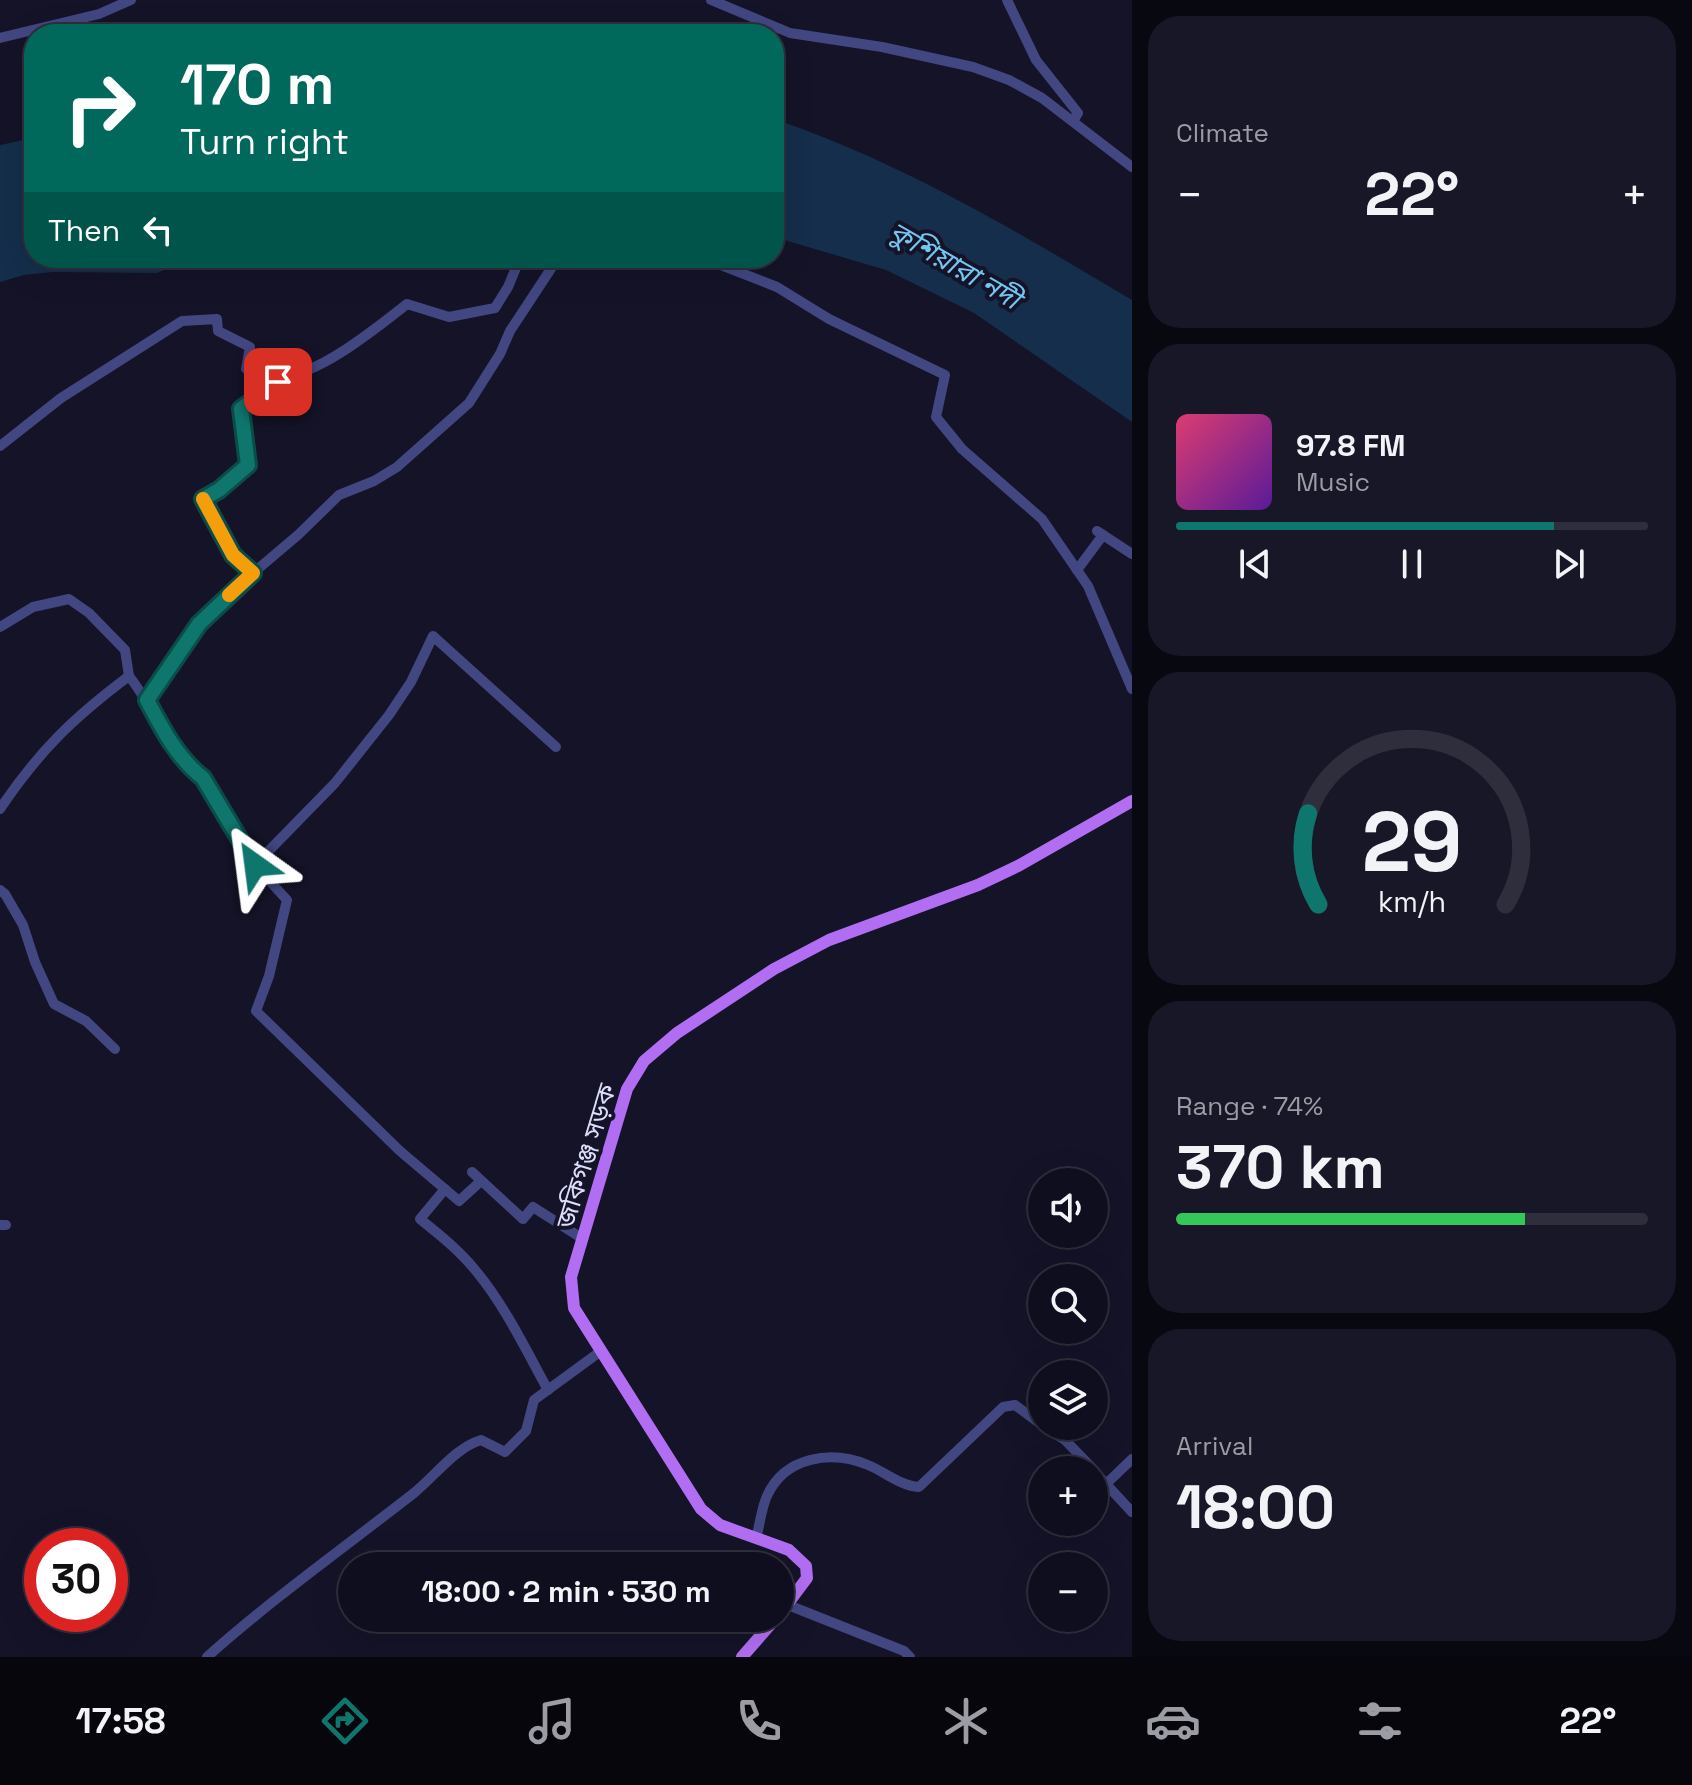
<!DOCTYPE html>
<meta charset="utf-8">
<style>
:root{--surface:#0f0e1e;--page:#181727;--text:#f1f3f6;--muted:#9b9ca4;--line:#2f2e3c;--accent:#0f766e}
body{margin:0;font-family:"Space Grotesk","Noto Sans Bengali",sans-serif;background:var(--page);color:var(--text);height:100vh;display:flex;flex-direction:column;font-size:30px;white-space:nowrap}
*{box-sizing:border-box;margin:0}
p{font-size:26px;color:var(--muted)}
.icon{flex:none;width:44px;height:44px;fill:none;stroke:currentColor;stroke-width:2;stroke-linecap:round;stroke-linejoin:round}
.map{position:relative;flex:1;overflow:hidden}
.sheet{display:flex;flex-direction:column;gap:16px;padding:16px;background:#080810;width:560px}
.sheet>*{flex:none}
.guide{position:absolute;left:24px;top:24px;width:760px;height:244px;border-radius:32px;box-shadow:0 8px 32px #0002,0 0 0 2px var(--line);background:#00695c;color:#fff;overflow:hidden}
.fabs{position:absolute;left:1028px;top:1168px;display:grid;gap:16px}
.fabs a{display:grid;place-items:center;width:80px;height:80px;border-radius:50%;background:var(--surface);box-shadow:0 8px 32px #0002,0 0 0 2px var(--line);font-size:40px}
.speed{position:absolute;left:24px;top:1528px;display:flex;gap:16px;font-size:40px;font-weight:700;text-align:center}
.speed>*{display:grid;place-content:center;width:104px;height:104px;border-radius:50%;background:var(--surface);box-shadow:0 8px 32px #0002,0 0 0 2px var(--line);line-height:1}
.speed .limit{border:12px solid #d22;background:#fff;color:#111}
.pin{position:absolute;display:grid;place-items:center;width:68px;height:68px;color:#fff;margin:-34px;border-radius:16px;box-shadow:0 4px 12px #0006}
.me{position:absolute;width:88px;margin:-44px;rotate:329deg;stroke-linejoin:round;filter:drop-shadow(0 0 6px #0008)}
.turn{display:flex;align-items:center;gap:28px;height:168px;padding:0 24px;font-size:36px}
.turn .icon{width:104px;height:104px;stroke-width:2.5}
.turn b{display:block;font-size:56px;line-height:68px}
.then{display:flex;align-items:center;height:76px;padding:0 24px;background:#0003;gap:16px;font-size:30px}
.big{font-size:60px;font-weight:600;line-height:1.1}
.sheet .card{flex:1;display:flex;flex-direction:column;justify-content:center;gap:12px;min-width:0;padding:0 28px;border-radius:32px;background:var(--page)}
.sheet .dial{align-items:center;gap:0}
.dial svg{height:208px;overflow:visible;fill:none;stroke:var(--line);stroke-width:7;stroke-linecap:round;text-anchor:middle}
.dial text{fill:var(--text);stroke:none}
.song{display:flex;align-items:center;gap:24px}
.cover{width:96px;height:96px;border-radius:12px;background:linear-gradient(135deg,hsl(340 70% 55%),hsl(270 70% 35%))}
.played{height:8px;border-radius:4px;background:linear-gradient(90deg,var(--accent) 80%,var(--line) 80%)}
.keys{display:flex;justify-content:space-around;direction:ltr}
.heat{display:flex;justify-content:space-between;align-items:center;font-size:44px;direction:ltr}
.charge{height:12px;border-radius:6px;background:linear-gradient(90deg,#34c759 74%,var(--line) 0)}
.trip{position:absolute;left:338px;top:1552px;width:456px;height:80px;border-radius:40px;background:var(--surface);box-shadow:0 8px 32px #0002,0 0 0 2px var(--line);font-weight:600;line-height:80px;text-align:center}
.tab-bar{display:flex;height:128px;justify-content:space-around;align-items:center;background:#06060c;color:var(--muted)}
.tab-bar .icon{width:56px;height:56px}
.tab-bar .on{color:var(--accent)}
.tab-bar b{font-size:36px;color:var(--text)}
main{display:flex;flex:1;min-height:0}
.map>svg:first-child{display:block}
</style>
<main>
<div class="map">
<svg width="1132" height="1657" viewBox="0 0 1132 1657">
<rect width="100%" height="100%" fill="#141328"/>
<!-- water -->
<g fill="#142e4b">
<path d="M774 119C901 162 1018 232 1132 300V422L974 313 886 270 774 237Z"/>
<path d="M34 138V258H193L157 273 52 272 24 275 0 282V145Z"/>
</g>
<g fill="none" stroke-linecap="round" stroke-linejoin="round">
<!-- minor -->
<g stroke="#424782" stroke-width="10">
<path d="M711 0 790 33 882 47 973 67 1009 80 1042 98 1132 167"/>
<path d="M1007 0 1036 60 1078 113 1073 121"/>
<path d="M0 38 99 14 131 0"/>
<path d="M703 258 777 287 829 319 945 375 936 417 962 449 1042 519 1077 570"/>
<path d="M0 446 61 398 182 321 217 319 218 331 250 347 246 369C258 371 272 376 283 376 319 375 379 326 407 304L449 317 495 308 508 287 520 258"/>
<path d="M1097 531 1132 554"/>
<path d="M1103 535 1077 570 1088 586 1132 689"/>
<path d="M253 573 233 555 203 499 219 490 248 465 241 409 284 376"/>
<path d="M0 627 33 607 69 599 89 613 125 650 129 676"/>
<path d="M147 700 199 624 246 579 298 535 339 495 374 481 397 467 469 403 500 354 510 331 558 258"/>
<path d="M0 809C39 751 73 718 129 676 155 709 169 752 203 778L255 865 335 783 389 715 411 682 433 636 556 747"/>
<path d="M255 865 287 900 269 976 256 1011 400 1151 459 1201 481 1181"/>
<path d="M0 890 5 894 23 925 35 962 54 1004 86 1021 115 1049"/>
<path d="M472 1172 523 1219 533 1207 583 1239"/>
<path d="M445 1189 420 1219C440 1235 460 1251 476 1271 505 1306 526 1350 548 1390"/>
<path d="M0 1225H6"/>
<path d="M1043 1426 1065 1440 1094 1470"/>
<path d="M1094 1471 1132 1512"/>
<path d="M1106 1484 1132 1459"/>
<path d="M756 1538C760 1525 761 1509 767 1496 785 1456 832 1450 868 1465 885 1472 901 1486 919 1487L1003 1407 1015 1405 1042 1425"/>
<path d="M788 1605 904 1651 910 1657"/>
<path d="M207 1657C273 1598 345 1547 414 1493 435 1476 455 1448 481 1440L505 1452 526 1431 534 1400 601 1351"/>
</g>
<!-- major -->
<g stroke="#b26ef2" stroke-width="12">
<path d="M780 1614 807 1578 806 1566 789 1550 720 1525 701 1509 574 1308 571 1277 627 1089 644 1061 677 1033 774 969 829 940 978 885 1018 866 1132 801"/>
<path d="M742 1657 776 1618"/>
</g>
</g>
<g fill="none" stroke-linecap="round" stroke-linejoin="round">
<!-- route casing -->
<g stroke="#0a4d48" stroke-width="20">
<path id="route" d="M255 865 203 778C177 758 162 728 147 700L199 624 253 573 233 555 203 499 219 490 248 465 241 409 278 382"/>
</g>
<!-- route -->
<use href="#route" stroke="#0f766e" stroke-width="14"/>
<!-- slow -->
<path stroke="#f59e0b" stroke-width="14" d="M203 499 233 555 253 573 229 595"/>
</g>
<g text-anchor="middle" stroke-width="8" stroke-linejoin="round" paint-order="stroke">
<!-- street labels -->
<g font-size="26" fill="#ddddfc" stroke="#141328">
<text transform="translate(586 1156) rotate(-73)" y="9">জকিগঞ্জ সড়ক</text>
</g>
<!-- water labels -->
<g font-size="28" font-style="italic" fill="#74c6f2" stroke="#141328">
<text transform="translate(955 265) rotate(30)" y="10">কুশিয়ারা নদী</text>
</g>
</g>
</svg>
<div class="fabs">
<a><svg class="icon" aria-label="sound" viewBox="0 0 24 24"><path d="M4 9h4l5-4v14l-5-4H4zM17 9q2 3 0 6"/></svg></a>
<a><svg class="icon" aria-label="search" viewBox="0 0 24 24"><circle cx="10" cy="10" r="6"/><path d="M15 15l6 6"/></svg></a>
<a><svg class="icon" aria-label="layers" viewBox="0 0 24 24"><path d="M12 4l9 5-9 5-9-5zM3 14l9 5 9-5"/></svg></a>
<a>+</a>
<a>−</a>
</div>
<div class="speed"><div class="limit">30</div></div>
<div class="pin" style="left:278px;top:382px;background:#d93025"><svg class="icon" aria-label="arrive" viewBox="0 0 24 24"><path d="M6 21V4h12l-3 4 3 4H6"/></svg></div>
<svg class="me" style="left:255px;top:865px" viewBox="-20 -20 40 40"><path d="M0-17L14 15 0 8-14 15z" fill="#0f766e" stroke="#fff" stroke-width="4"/></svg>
<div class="trip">18:00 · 2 min · 530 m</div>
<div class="guide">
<div class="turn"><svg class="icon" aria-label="right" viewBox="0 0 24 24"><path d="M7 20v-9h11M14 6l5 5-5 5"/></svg><div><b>170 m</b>Turn right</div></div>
<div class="then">Then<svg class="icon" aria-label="left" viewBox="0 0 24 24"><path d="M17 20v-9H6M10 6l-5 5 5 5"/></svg></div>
</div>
</div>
<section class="sheet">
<div class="card"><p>Climate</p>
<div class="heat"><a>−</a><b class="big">22°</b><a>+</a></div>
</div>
<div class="card">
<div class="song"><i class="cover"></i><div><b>97.8 FM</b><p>Music</p></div></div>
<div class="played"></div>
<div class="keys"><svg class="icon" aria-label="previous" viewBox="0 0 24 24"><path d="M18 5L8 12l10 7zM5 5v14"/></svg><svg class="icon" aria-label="pause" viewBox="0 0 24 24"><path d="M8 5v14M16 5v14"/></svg><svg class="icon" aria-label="next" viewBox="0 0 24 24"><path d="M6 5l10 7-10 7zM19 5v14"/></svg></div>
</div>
<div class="card dial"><svg viewBox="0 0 100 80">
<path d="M14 69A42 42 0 1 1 86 69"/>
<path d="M14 69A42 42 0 0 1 10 34" stroke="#0f766e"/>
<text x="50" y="56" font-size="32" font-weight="700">29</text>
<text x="50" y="72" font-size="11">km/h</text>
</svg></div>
<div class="card"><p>Range · 74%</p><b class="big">370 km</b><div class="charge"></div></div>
<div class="card"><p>Arrival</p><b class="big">18:00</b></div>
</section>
</main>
<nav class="tab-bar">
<b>17:58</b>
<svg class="icon on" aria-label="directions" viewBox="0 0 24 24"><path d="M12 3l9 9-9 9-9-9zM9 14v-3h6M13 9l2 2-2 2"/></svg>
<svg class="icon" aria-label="music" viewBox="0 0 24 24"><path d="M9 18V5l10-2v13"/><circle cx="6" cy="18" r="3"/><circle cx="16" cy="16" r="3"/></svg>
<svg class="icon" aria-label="phone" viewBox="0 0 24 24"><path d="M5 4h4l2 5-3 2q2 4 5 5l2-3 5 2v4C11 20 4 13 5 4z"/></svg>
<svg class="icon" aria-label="climate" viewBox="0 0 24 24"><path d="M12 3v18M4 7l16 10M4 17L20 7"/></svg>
<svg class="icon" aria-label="car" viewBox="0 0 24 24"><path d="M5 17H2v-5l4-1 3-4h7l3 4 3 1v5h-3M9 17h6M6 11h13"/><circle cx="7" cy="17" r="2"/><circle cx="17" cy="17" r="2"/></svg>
<svg class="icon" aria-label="filters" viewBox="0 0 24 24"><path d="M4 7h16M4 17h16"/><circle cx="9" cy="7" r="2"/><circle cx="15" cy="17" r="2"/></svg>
<b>22°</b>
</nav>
